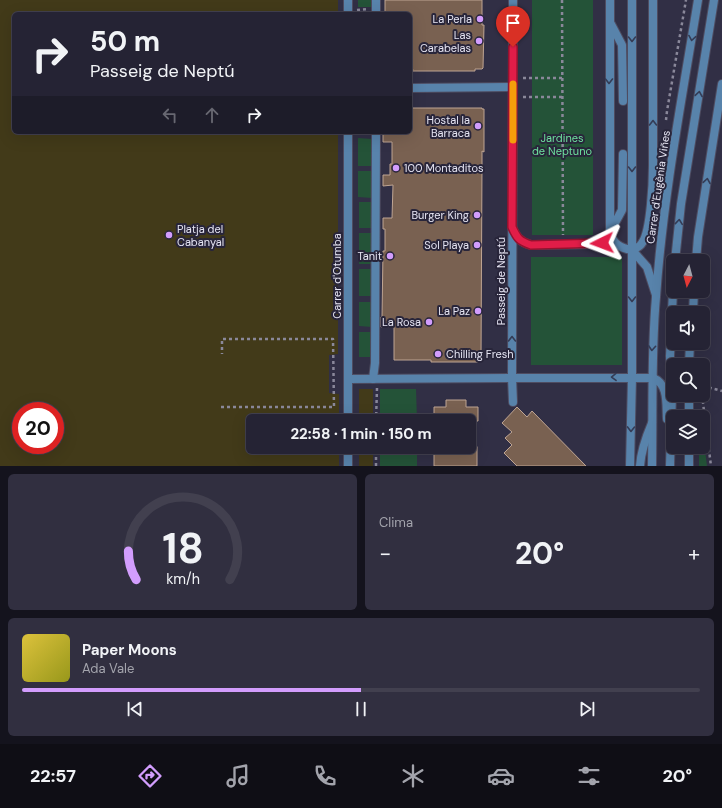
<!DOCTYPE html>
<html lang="es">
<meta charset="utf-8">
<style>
:root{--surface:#252334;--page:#312f40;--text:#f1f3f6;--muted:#a3a4ac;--line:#42404f;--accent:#d29dfd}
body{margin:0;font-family:"DM Sans",sans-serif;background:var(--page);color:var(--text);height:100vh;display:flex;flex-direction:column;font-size:15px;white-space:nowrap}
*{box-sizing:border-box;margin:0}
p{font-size:13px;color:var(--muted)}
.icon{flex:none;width:22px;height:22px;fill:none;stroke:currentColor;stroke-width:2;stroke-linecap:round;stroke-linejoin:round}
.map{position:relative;height:466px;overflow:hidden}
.details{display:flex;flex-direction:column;gap:8px;padding:8px;background:#14131d;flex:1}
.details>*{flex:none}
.top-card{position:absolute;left:12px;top:12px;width:400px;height:122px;border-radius:6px;box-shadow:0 4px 16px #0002,0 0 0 1px var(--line);background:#252334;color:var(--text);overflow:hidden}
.needle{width:26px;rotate:186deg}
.buttons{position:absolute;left:666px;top:254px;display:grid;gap:8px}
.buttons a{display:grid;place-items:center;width:44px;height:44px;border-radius:6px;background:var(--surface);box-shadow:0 4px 16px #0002,0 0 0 1px var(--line);font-size:20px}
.speed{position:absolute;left:12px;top:402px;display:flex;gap:8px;font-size:20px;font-weight:700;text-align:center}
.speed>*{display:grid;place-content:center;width:52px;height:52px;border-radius:50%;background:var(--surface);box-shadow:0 4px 16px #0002,0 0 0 1px var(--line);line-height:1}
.speed .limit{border:6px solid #d22;background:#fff;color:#111}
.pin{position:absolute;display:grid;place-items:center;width:34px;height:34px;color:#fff;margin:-41px -17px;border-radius:50% 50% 50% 0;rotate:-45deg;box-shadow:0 0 4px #0007}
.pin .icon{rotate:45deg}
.me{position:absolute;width:44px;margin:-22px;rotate:267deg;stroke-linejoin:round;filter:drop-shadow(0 0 3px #0008)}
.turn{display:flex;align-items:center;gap:14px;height:84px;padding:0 12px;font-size:18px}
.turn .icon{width:52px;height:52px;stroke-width:2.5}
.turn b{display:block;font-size:28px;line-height:34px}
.lanes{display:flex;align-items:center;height:38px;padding:0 12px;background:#0003;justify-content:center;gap:20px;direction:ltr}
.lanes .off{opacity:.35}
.big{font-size:30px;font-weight:700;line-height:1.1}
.details .widget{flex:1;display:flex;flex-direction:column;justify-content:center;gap:6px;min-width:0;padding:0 14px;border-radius:6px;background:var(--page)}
.details .dial{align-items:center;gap:0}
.dial svg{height:104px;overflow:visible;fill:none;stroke:var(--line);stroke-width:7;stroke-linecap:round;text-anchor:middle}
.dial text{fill:var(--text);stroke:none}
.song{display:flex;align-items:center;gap:12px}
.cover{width:48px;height:48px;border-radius:6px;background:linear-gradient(135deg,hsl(50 70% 55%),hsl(60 70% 35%))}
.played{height:4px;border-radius:2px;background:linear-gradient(90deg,var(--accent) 50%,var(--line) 50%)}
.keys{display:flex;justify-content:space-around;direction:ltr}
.heat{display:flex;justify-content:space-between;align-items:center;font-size:22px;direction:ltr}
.details .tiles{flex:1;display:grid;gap:8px;grid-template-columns:1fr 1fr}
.widget:last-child{grid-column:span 2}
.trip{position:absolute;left:246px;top:414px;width:230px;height:40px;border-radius:6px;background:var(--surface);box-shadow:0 4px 16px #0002,0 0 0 1px var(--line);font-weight:700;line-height:40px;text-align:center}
.tabs{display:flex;height:64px;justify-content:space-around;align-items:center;background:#0f0e15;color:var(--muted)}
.tabs .icon{width:28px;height:28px}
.tabs .active{color:var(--accent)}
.tabs b{font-size:18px;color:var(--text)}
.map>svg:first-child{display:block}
</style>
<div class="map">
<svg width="722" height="466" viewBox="0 0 722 466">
<rect width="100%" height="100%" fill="#312f45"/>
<!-- green -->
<g fill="#245338">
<rect x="358" y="0" width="15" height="7"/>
<rect x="532" y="0" width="61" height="235"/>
<path d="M358 138 372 139V166H358Z"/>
<path d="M358 171H372V198L358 197Z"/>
<rect x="359" y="202" width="13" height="26"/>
<rect x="359" y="233" width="13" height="31"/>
<rect x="531" y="257" width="91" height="108"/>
<rect x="359" y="269" width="13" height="27"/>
<path d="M359 302H372V327L359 326Z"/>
<rect x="359" y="332" width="13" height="25"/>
<path d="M380 389H416L417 421H380Z"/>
<path d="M703 435 707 466H699V447H703Z"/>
<rect x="380" y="447" width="37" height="19"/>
</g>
<!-- sand -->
<g fill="#423a19" fill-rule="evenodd">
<path d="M0 0H338V14H14V132H338V354L329 355V393L339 394V421H253V447H339V466H0ZM21 411H55V445H21Z"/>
<rect x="359" y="389" width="14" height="32"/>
<rect x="359" y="447" width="14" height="19"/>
</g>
<!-- building -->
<g fill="#796151" stroke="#bfa593">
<path d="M385 0H482V25H484L483 68 482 69H475V71H412L413 69H410V14L385 13Z"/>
<path d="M410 108H482V109H484V152L482 151V164L481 360H480V362H431V360H394V327H381V317H382L383 251H385V229H383V218H392L393 185 383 186V175H390V164H392V142H383V132H410Z"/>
<path d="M446 400H466V407H478V421H434V407H446Z"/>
<path d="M517 407 527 417 532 411 586 466H517L504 453 512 445 505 438 512 432 502 423Z"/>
<rect x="434" y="447" width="43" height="19"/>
</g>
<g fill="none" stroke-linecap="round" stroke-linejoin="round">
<!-- service casing -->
<g stroke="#4e4c61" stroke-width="10">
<g id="service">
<path d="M611 24 622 45 623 101"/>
<path d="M623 154 622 210 610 232C613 244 620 248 632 250 636 248 640 247 642 243 651 232 653 180 653 165V0"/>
<path d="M512 227C516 237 520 242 531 245L598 244C605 243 608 239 610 232V0"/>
<path d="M632 250 647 267 656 295"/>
<path d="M696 261 698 237 722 84"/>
<path d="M693 313 694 291"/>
<path d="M689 365 690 343"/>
<path d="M512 378 513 402"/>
<path d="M689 417V395"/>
<path d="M630 466 632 377V0"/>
<path d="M640 466C641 450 646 437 652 423"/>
<path d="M689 466V447"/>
</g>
</g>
<!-- pedestrian casing -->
<g stroke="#4e4c61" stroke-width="10">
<g id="pedestrian">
<path d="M348 14V0"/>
<path d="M376 14V0"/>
<path d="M410 88 513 87"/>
<path d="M348 379 512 378"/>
<path d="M373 379 375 363 376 132"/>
<path d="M348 421V132"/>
<path d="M348 466V447"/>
</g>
</g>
<!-- minor casing -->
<g stroke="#4e4c61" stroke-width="10">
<path id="minor" d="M513 0 512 378H653"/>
</g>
<!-- tertiary casing -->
<g stroke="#4e4c61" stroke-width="10">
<g id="tertiary">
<path d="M675 261 681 204 714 0"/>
<path d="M653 378C669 384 666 405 667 419"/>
<path d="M652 466C653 409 651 353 656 297 663 197 682 98 698 0"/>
<path d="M670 466 672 394 670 356 673 291"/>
</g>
</g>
<!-- path -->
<g stroke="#8a889a" stroke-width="2.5" stroke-dasharray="3 3" stroke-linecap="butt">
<path d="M562 0 563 235"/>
<path d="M357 10 368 9"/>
<path d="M523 78H562"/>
<path d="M523 97H562"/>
<path d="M666 120 667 111 686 0"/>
<path d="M703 386 722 391"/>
<path d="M702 395 711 466"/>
<path d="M221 407H334L333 339H222V354"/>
<path d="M376 421 377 388"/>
<path d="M376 466V447"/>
</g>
<!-- service -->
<use href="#service" stroke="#5883ab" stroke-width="8"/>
<!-- pedestrian -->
<use href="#pedestrian" stroke="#5883ab" stroke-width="8"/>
<!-- minor -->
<use href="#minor" stroke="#5883ab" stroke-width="8"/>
<!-- tertiary -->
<use href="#tertiary" stroke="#5883ab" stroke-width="8"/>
</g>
<!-- one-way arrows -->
<defs><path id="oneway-chevron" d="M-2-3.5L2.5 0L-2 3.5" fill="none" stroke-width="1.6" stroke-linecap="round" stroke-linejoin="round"/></defs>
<g stroke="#343c56">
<use href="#oneway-chevron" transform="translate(692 38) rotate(99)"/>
<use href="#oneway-chevron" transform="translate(632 39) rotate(90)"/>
<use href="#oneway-chevron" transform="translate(609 81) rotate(90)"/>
<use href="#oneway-chevron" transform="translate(699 94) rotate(-81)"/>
<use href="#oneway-chevron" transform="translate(653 123) rotate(-90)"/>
<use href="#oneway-chevron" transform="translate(632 169) rotate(90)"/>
<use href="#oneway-chevron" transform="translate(707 181) rotate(-81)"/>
<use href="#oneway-chevron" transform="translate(679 222) rotate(-84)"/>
<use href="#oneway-chevron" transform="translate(632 299) rotate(90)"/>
<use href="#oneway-chevron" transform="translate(512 339) rotate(-90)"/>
<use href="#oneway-chevron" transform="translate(652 348) rotate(94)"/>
<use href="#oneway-chevron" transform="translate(614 377) rotate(179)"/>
<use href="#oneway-chevron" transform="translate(631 429) rotate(91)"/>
</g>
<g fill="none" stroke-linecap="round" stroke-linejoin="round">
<!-- route casing -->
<g stroke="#92132f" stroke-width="10">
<path id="route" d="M513 47 512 227C517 238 519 241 531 245L602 243"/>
</g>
<!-- route -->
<use href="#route" stroke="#e11d48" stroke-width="7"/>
<!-- slow -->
<path stroke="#f59e0b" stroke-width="7" d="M513 140V84"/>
</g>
<!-- markers -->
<g fill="#d29dfd" stroke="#28253a" stroke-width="1.5">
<circle cx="480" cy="19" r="4"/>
<circle cx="479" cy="41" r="4"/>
<circle cx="478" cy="126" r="4"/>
<circle cx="396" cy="168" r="4"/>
<circle cx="477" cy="215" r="4"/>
<circle cx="169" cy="235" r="4"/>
<circle cx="477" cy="245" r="4"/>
<circle cx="390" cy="256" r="4"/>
<circle cx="478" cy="311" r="4"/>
<circle cx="429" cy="322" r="4"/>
<circle cx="438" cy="354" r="4"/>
</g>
<g text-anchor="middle" stroke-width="4" stroke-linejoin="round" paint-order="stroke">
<!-- poi labels -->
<g font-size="11" fill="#e6e5f3" stroke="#28253a" text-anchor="end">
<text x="472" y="23">La Perla</text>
<text x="471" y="39">Las<tspan x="471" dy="13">Carabelas</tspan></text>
<text x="470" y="124">Hostal la<tspan x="470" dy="13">Barraca</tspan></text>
<text x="404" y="172" text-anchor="start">100 Montaditos</text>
<text x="469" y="219">Burger King</text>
<text x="177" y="233" text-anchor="start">Platja del<tspan x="177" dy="13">Cabanyal</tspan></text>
<text x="469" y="249">Sol Playa</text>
<text x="382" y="260">Tanit</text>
<text x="470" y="315">La Paz</text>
<text x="421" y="326">La Rosa</text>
<text x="446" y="358" text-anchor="start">Chilling Fresh</text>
</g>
<!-- park labels -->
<g font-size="11" fill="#6ee19f" stroke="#28253a">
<text x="562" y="142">Jardines<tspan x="562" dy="13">de Neptuno</tspan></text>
</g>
<!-- street labels -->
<g font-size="11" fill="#e6e5f3" stroke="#28253a">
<text transform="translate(658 187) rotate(-82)" y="4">Carrer d'Eugènia Viñes</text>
<text transform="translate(337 276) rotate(-90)" y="4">Carrer d'Otumba</text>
<text transform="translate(501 281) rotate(-90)" y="4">Passeig de Neptú</text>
</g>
</g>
</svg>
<div class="buttons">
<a><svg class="needle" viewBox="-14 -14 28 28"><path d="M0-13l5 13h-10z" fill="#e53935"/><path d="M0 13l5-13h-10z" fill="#a3a4ac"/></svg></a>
<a><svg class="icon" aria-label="sound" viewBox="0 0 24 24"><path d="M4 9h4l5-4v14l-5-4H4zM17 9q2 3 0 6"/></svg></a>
<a><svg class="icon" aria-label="search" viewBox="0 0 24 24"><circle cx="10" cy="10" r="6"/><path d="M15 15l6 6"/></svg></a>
<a><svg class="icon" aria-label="layers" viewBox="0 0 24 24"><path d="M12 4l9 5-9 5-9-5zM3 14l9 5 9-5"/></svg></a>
</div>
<div class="speed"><div class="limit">20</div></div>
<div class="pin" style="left:513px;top:47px;background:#d93025"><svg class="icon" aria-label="arrive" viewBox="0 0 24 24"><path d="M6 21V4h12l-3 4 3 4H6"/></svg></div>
<svg class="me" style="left:602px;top:243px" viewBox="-20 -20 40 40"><path d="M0-17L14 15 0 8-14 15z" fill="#e11d48" stroke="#fff" stroke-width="4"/></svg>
<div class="trip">22:58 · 1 min · 150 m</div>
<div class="top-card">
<div class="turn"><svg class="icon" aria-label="right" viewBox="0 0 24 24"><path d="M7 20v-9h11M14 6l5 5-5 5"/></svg><div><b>50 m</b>Passeig de Neptú</div></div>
<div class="lanes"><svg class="icon off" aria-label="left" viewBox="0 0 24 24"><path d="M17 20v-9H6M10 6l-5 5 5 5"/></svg><svg class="icon off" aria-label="ahead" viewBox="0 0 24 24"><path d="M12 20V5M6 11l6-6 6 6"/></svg><svg class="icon" aria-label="right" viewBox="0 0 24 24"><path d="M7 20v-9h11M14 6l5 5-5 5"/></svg></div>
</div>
</div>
<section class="details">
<div class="tiles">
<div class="widget dial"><svg viewBox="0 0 100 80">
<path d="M14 69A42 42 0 1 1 86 69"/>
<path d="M14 69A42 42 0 0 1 8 47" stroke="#d29dfd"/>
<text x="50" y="56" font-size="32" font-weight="700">18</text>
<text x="50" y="72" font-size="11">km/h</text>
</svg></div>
<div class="widget"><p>Clima</p>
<div class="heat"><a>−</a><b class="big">20°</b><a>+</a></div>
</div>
<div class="widget">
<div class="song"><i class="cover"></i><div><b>Paper Moons</b><p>Ada Vale</p></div></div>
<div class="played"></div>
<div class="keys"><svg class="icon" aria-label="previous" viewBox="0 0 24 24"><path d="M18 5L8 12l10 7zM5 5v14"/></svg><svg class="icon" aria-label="pause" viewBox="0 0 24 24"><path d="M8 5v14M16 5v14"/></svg><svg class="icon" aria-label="next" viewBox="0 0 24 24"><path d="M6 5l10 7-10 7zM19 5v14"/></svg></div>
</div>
</div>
</section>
<nav class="tabs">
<b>22:57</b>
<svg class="icon active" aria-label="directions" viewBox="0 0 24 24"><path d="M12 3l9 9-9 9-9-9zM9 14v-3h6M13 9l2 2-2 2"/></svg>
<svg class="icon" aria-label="music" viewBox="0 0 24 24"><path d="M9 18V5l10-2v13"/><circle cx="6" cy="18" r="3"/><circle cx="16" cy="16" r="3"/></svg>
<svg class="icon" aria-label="phone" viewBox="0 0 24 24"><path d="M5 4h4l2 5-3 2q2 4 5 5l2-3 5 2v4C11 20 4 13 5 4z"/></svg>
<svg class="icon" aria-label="climate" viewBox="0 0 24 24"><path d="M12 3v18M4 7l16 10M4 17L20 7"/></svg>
<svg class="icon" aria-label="car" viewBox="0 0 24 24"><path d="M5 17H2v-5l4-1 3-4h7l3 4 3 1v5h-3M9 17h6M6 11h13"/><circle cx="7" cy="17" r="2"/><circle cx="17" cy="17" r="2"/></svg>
<svg class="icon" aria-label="filters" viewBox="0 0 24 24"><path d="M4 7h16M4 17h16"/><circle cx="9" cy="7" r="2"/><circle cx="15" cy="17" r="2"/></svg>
<b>20°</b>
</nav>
